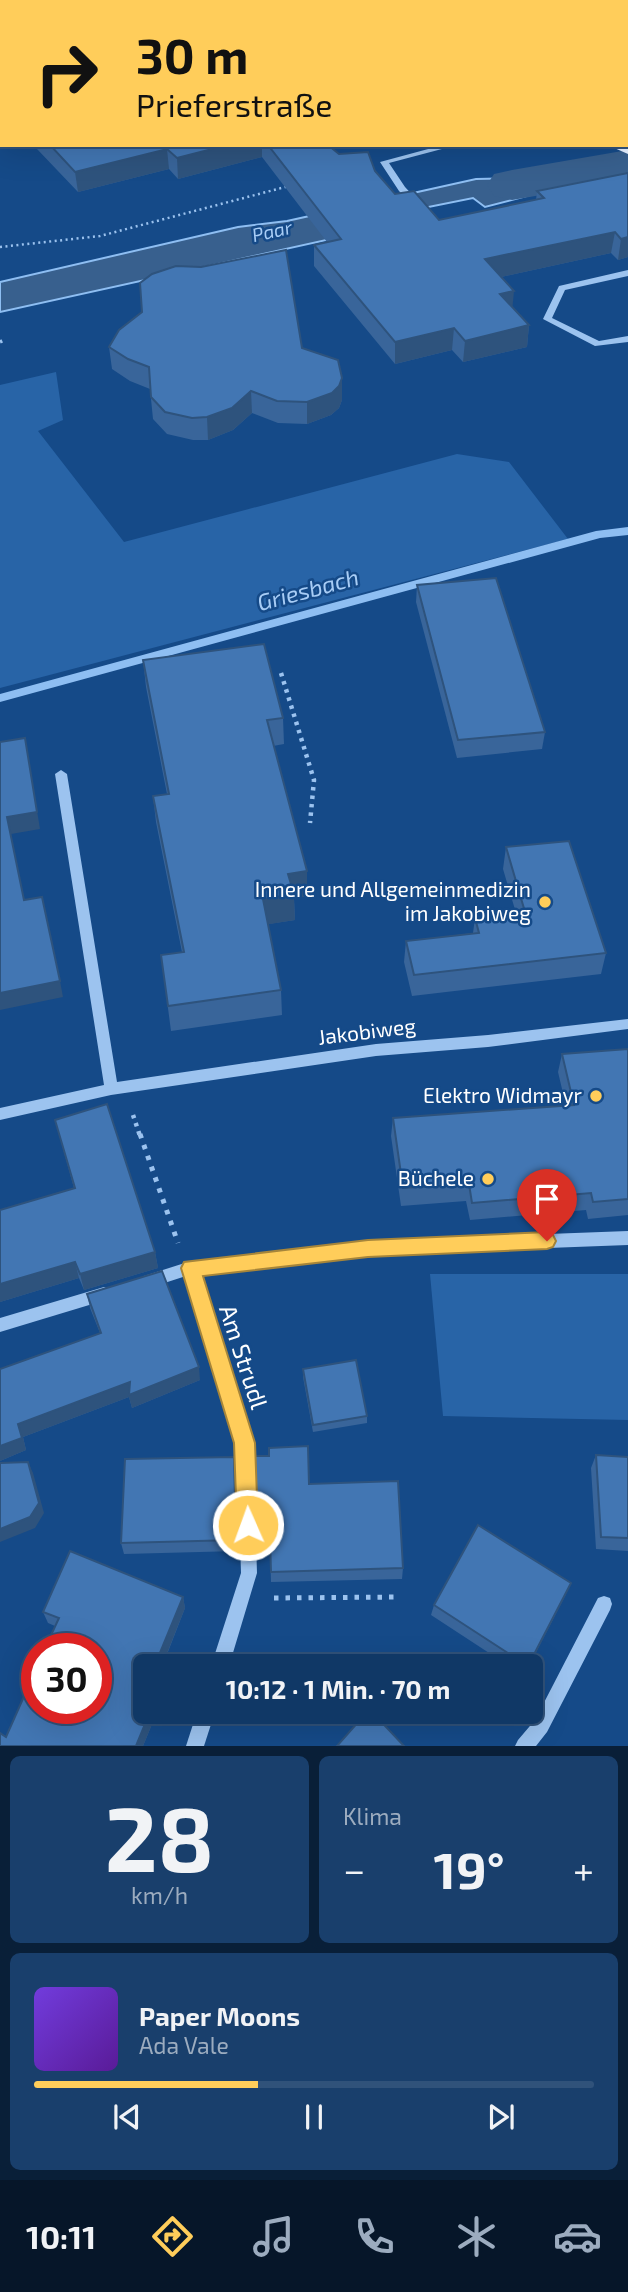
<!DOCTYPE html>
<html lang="de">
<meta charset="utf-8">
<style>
:root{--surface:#103866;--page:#193f6c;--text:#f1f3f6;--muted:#9cacbf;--line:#30527a;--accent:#ffcd5a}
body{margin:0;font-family:"Exo 2",sans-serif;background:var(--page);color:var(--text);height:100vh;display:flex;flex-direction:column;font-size:26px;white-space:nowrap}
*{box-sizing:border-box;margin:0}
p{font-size:23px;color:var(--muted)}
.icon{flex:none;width:38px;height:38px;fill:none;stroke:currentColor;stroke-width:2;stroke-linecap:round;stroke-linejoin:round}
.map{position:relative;height:1746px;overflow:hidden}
.details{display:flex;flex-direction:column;gap:10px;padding:10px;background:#091f38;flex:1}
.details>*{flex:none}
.hud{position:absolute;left:0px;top:0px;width:628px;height:147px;box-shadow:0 7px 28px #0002,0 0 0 2px var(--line);background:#ffcd5a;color:#111;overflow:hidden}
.speed{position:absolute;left:21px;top:1633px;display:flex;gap:14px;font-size:35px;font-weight:700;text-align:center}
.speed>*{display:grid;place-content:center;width:91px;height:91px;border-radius:50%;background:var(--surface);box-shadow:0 7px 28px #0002,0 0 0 2px var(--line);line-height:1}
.speed .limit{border:10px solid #d22;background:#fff;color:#111}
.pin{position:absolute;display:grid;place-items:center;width:60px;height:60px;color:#fff;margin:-72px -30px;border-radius:50% 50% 50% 0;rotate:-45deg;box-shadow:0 0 7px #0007}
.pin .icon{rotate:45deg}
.me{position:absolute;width:77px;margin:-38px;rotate:358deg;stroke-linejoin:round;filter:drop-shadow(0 0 5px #0008)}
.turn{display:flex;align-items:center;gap:24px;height:147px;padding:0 21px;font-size:32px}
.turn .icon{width:91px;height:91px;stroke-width:2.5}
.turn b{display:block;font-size:49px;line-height:60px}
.big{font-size:52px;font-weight:700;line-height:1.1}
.details .widget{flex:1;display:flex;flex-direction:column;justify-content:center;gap:10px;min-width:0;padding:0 24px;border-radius:10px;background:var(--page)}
.details .dial{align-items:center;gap:0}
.dial b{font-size:91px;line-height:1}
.song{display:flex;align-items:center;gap:21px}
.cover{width:84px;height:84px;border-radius:10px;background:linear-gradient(135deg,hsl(260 70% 55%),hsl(270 70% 35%))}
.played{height:7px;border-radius:4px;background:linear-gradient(90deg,var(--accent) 40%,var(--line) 40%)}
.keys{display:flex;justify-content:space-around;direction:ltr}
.heat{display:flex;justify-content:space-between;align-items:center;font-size:38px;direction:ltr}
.details .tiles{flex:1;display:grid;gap:10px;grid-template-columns:1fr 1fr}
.widget:last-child{grid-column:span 2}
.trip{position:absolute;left:133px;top:1654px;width:410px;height:70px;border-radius:10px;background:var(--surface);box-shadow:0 7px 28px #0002,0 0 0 2px var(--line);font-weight:700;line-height:70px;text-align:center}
.menu{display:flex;height:112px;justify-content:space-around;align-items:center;background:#061629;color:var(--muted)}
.menu .icon{width:49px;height:49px}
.menu .current{color:var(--accent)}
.menu b{font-size:32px;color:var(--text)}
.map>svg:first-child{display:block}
</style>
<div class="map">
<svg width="628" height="1746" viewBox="0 0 628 1746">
<rect width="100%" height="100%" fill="#154a88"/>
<!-- green -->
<g fill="#2864a7">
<path d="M56 372 63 420 38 431 124 542 457 454 509 462 568 539 0 688V385Z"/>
<path d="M430 1274H628V1420L443 1416Z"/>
</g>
<!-- water -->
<path fill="#38608e" stroke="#8ebef2" stroke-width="2" d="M607 162 627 172 535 189 531 195 485 207 473 198 349 223 358 233 0 312V282L238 227 287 221 476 179 521 178Z"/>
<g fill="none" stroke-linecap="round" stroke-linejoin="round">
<!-- stream -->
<path fill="#8ebef2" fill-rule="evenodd" d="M628 527V535L600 538 0 702V694L596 531Z"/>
<!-- river -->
<path fill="#38608e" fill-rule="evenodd" d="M628 150V180L512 200 494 196 487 185 494 174 512 170Z"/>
<!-- path-far3 -->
<path stroke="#9cc3ef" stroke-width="2.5" stroke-dasharray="2 3.5" stroke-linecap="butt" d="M0 247 100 236 289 186"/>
<!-- path-far2 -->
<path stroke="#9cc3ef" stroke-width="3.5" stroke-dasharray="2.5 4.5" stroke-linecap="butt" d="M0 342 6 339"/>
<!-- path-far1 -->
<g stroke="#9cc3ef" stroke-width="4.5" stroke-dasharray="3.5 5" stroke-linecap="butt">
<path d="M281 673 314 780 310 823"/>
<path d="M133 1115 140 1136"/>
</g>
<!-- path -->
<g stroke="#9cc3ef" stroke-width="5" stroke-dasharray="4.5 7" stroke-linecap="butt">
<path d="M140 1134 178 1243"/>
<path d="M274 1598 399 1597"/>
</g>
<!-- minor -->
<g fill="#9cc3ef" fill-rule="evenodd">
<rect x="0" y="61" width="2" height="4"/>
<rect x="0" y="101" width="2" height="4"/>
<path d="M626 114H628L626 119Z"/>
<path d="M443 145H457L389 163 405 187 419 202 412 204 399 191 380 162Z"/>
<path d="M628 270V276L565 290 552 318 599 341 628 336V342L595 346 543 319 559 286Z"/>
<path d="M61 770 67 774 117 1082 376 1044 488 1035 628 1019V1029L488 1047 376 1056 111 1095 0 1120V1108L104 1085 55 774Z"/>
<path d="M628 1231V1245L368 1255 200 1274 253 1443 257 1573 229 1666H211L241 1573 237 1443 186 1276 149 1288 144 1286 142 1281 144 1276 191 1261 368 1241Z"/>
<path d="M104 1287 109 1289 111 1294 109 1299 0 1332V1318Z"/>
<path d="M604 1596 610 1598 612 1604 610 1610 547 1732 536 1746H515L518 1740 535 1720 598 1598Z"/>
<path d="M197 1712H215L204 1746H186Z"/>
</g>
<!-- major -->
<g fill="#e4efff" fill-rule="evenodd">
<path d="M360 0H370L372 2H362Z"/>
<path d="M611 145 628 147V154L612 147Z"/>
</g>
</g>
<!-- wall -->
<g fill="#39659a">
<path d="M401 0H628V88L626 89V2H404Z"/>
<path d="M37 145H328L339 154 375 171 395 194 439 220 536 200 537 191 628 173V257L618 260 611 253 501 277 512 307 529 325 527 347 463 362 452 350 395 364 314 266V245L327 242 262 157 178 179 169 169 78 192 37 149Z"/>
<path d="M109 347 302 348 342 378V400L339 408 331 415 307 424 278 423 252 413 233 430 208 440H193L167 434 153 419 150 389 130 381 112 369Z"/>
<path d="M417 585 545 732 542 749 457 758 416 602Z"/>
<path d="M143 660 283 718 284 744 273 746 307 896 294 899 295 920 268 924 281 990 282 1015 171 1031 161 955 182 952 156 822 153 796 167 794 146 687Z"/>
<path d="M506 847 606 953 601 974 412 996 404 962 406 941 473 933 475 918 516 913 503 869Z"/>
<path d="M628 1049V1215L588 1219 586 1210 470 1220 466 1201 401 1206 391 1136 393 1118 566 1106 558 1072 562 1054Z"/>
<path d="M55 1120 155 1252 158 1268 84 1290 79 1278 0 1302V1210L74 1188Z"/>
<path d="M87 1294 200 1380 132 1408 129 1397 23 1437 26 1450 0 1461V1369L100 1333 90 1308Z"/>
<path d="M303 1369 367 1416V1423L313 1432 303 1377Z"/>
<path d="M596 1455 628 1457V1551L596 1549 591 1468Z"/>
<path d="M235 1469 238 1551 124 1554 121 1543Z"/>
<path d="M309 1484 403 1568 402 1579 271 1582 270 1550H259L258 1539Z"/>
<path d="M566 1594 529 1666H509L431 1615 434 1605Z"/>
<path d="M183 1597 185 1608 164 1662 157 1712 143 1746H0L6 1737 55 1626 48 1623 43 1612Z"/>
</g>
<!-- shaded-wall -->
<g fill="#2e537d">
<path d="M421 0H451V2H420Z"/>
<path d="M0 36H2V56L0 57Z"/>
<path d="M626 72H628V88L626 89Z"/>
<path d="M228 145H262V157L178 179 177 158Z"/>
<path d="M167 149 169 169 78 192 75 172Z"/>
<path d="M615 232 611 253 483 281 485 259Z"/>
<path d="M628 237V257L618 260 621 239Z"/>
<path d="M514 291 512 312 500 294Z"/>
<path d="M529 325 527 347 463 362 465 341Z"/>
<path d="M454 328 452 350 395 364V342Z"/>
<path d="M342 378V400L339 408 331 415 307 424V402Z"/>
<path d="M251 391 252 413 233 430 208 440 207 417Z"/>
<path d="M25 738 40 829 11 834 7 817Z"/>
<path d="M307 871V896L294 899 295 920 264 925 263 899 288 874Z"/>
<path d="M60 981 63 997 0 1010V993Z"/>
<path d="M155 1252 158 1268 84 1290 80 1274Z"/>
<path d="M75 1262 79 1278 0 1302V1284Z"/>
<path d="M199 1367 200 1380 132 1408 129 1397 23 1437 26 1450 0 1461V1446L18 1424 130 1382Z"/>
<path d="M234 1457 235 1469 238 1551 236 1540Z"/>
<path d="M28 1462 33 1473 44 1513 35 1528 0 1542V1529Z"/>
<path d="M571 1583 529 1666H528Z"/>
<path d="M183 1597 185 1608 162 1666 157 1660Z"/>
<path d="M150 1712H157L143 1746H136Z"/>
</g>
<!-- building -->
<g fill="#4276b3" stroke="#2e537d" stroke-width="2">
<path d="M0 0H271L273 2H2V36H0Z"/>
<path d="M473 0H628V72H626V2H476Z"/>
<path d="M50 145H228L177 158 167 149 75 172Z"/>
<path d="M268 145H328L339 154 368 152 375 171 395 194 414 191 439 220 544 198 537 191 628 173V237L621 239 615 232 485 259 514 291 500 294 529 325 465 341 454 328 395 342 314 245 341 239Z"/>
<path d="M286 250 302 348 338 360 342 378 339 386 332 393 307 402 277 401 251 391 232 408 207 417 192 418 165 412 151 397 149 367 128 359 109 347 119 330 142 312 140 283 152 274 176 266 201 267Z"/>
<path d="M496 578 545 732 458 740 417 585Z"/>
<path d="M264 644 283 718 267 720 307 871 288 874 294 894 263 899 281 990 168 1006 161 955 184 952 153 796 169 794 143 660Z"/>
<path d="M25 738 37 812 7 817 24 900 42 897 60 981 0 993V742Z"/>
<path d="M569 841 606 953 414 975 406 941 479 933 475 918 525 912 506 847Z"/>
<path d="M628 1049V1199L593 1202 591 1193 472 1203 469 1184 403 1188 393 1118 574 1105 562 1054Z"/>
<path d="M107 1104 155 1252 80 1274 75 1262 0 1284V1210L75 1188 55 1120Z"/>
<path d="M162 1271 199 1367 129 1395 130 1382 18 1424 22 1438 0 1446V1369L101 1333 87 1294Z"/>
<path d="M356 1360 367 1416 313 1425 303 1369Z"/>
<path d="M308 1446 309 1484 398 1481 403 1568 271 1572 270 1539H258L255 1456H269V1448Z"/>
<path d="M596 1455 628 1457V1538L601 1537Z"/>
<path d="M234 1457 236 1540 121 1543 125 1459Z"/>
<path d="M28 1462 39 1503 30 1517 0 1529V1463Z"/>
<path d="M478 1525 571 1583 528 1666 434 1605Z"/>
<path d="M70 1551 183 1597 157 1660 169 1663 168 1666H145V1712H150L136 1746H0V1733L6 1737 37 1667V1708H96V1648H45L59 1618 43 1612Z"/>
<path d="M367 1712H372L404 1746H337Z"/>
</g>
<!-- route -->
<path fill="#ffcd5a" stroke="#a6853a" stroke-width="2" d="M547 1232 553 1235 556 1241 553 1247 547 1249 368 1257 203 1276 255 1443 258 1525 255 1532 248 1535 240 1532 237 1525 234 1443 181 1268 184 1262 368 1240Z"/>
<!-- markers -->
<g fill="#ffcd5a" stroke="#154a88" stroke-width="2.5">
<circle cx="545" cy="902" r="7"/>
<circle cx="596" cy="1096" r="7"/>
<circle cx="488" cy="1179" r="7"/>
</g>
<g text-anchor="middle" stroke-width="5" stroke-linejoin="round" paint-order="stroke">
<!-- far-water labels -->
<g font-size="19" font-style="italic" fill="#a8cdf6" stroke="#154a88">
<text transform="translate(272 231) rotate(-13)" y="7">Paar</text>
</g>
<!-- poi labels -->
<g font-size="21" fill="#fff" stroke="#154a88" text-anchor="end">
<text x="531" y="897">Innere und Allgemeinmedizin<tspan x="531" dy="24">im Jakobiweg</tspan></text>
<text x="582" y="1103">Elektro Widmayr</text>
<text x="474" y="1186">Büchele</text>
</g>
<!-- street labels -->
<g font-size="21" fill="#fff" stroke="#154a88">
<text transform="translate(367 1032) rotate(-7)" y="7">Jakobiweg</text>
</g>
<!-- water labels -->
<g font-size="23" font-style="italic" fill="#a8cdf6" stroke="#154a88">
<text transform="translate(308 590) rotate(-15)" y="8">Griesbach</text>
</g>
<!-- near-street labels -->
<g font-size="24" fill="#fff" stroke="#154a88">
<text transform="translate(243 1357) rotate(72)" y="8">Am Strudl</text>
</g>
</g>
</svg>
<div class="speed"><div class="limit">30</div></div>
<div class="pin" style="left:547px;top:1241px;background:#d93025"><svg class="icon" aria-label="arrive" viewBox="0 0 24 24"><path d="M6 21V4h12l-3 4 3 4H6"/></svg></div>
<svg class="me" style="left:248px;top:1525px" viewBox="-20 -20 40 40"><circle r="17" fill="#ffcd5a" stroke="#fff" stroke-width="3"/><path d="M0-11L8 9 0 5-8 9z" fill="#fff"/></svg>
<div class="trip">10:12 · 1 Min. · 70 m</div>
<div class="hud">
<div class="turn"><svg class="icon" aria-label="right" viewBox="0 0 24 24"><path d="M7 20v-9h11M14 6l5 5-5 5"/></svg><div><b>30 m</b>Prieferstraße</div></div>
</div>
</div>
<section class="details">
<div class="tiles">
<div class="widget dial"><b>28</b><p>km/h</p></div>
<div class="widget"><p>Klima</p>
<div class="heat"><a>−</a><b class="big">19°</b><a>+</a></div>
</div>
<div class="widget">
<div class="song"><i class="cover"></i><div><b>Paper Moons</b><p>Ada Vale</p></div></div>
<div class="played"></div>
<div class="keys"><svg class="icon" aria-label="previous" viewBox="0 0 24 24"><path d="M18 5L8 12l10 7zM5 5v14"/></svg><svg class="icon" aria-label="pause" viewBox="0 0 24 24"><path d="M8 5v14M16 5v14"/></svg><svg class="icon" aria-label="next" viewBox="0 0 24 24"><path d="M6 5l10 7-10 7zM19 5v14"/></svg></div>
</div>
</div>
</section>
<nav class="menu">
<b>10:11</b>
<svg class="icon current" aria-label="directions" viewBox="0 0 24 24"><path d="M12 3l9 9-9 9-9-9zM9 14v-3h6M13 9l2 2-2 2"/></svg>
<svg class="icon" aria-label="music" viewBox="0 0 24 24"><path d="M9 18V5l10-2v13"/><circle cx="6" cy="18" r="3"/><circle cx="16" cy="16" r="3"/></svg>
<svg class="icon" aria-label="phone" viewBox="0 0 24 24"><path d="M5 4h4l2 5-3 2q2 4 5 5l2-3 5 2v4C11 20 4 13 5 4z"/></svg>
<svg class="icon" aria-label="climate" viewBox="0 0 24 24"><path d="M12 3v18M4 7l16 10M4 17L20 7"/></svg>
<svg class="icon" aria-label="car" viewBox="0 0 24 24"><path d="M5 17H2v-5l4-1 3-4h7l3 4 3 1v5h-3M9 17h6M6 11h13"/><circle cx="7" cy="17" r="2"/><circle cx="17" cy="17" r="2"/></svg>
</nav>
